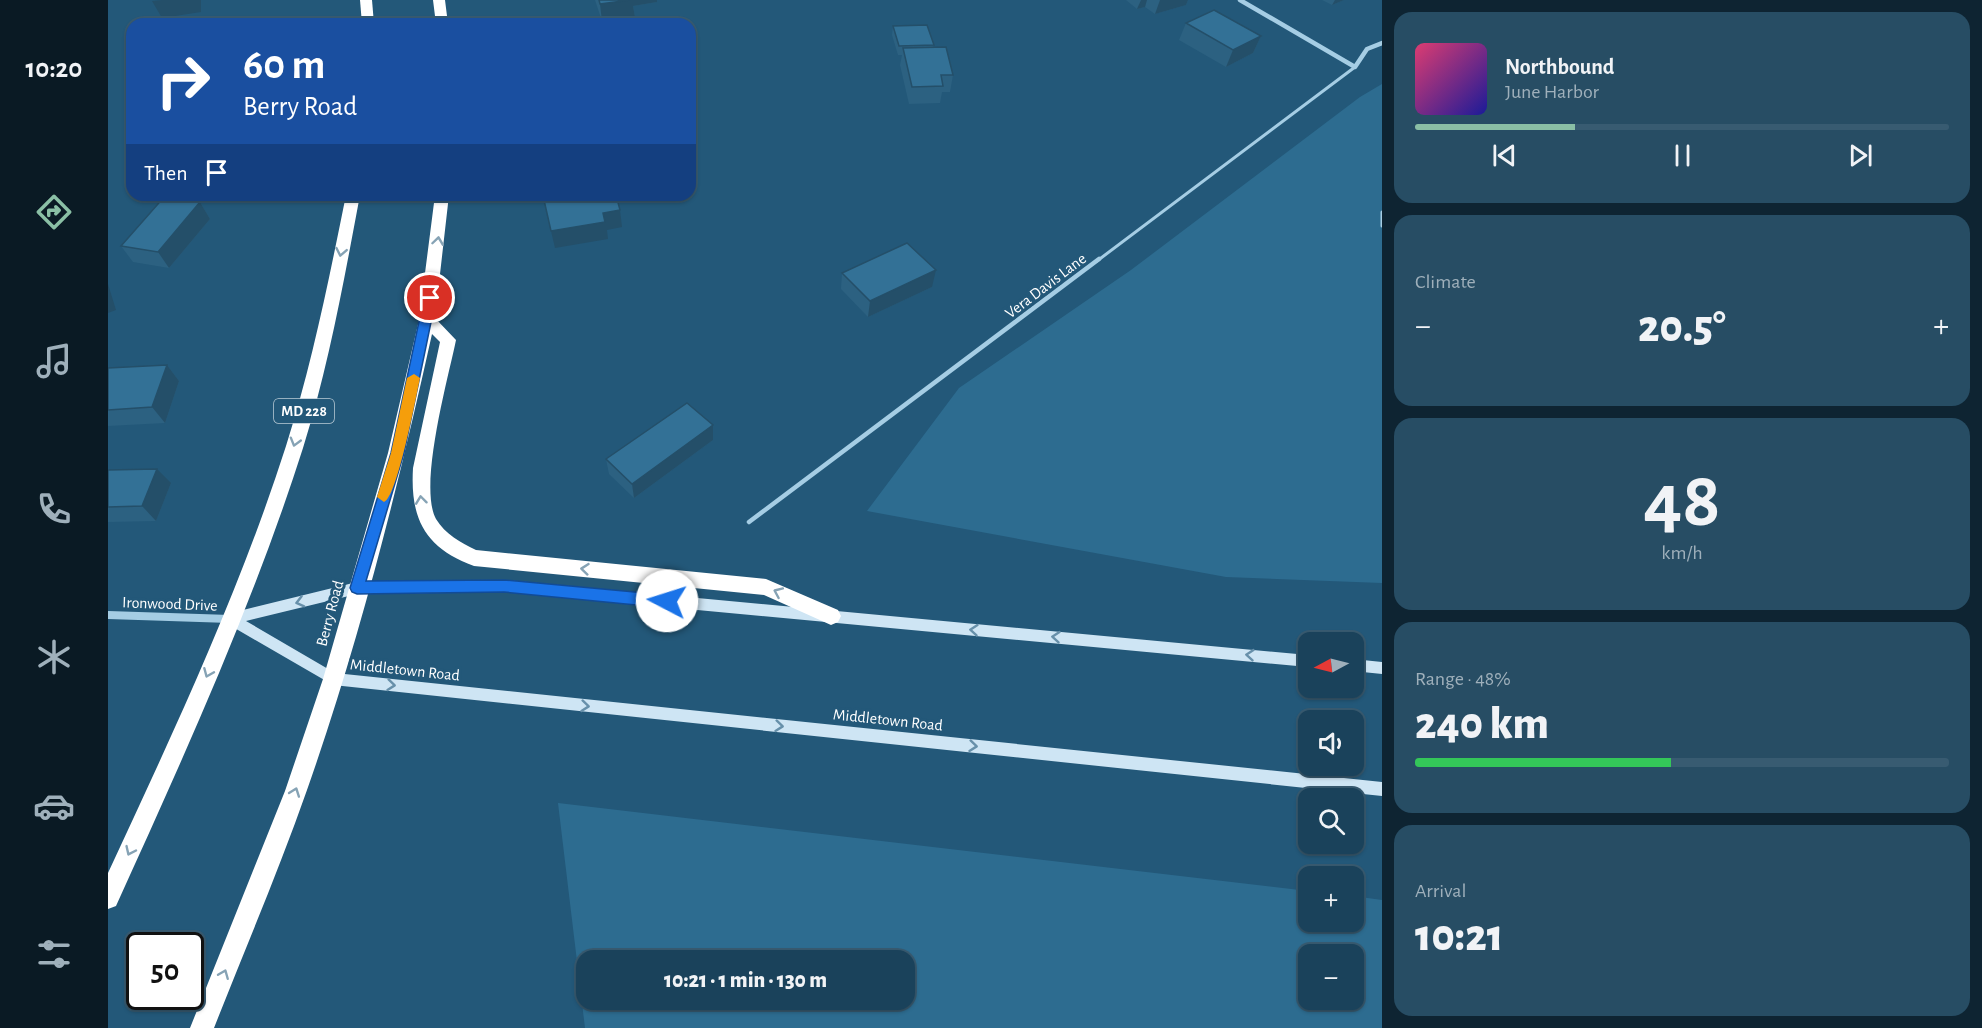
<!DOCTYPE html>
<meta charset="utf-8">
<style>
:root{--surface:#1a425b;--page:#274d64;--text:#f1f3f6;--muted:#9fb0bb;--line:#385b71;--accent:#8abfa5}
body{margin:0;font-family:"Alegreya Sans",sans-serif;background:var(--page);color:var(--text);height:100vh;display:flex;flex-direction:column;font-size:22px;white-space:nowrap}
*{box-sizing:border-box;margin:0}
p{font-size:20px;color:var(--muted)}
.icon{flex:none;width:33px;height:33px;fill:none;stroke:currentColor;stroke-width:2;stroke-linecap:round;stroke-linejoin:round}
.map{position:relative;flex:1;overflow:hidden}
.sheet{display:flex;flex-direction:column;gap:12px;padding:12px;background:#0e2432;width:600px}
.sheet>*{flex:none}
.guide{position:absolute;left:18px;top:18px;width:570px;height:183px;border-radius:18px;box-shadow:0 2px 4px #0004,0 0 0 2px var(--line);background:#1a4fa0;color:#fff;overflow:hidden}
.needle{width:39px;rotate:263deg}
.fabs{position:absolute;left:1190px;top:632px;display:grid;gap:12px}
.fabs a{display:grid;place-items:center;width:66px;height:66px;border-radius:12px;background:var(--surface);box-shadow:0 2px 4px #0004,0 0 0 2px var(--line);font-size:30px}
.speed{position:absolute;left:18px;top:932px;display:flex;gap:12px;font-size:30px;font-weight:700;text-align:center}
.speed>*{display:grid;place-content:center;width:78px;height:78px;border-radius:50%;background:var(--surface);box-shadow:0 2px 4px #0004,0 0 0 2px var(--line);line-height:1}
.speed .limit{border:3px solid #111;border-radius:9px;background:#fff;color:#111}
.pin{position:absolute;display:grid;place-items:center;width:51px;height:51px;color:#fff;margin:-26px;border:3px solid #fff;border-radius:50%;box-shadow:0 2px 6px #0007}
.me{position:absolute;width:66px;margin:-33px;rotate:275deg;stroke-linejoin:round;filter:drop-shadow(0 0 4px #0008)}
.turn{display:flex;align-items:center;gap:21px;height:126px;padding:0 18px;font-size:27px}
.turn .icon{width:78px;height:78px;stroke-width:2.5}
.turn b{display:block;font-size:42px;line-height:51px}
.then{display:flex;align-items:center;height:57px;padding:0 18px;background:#0003;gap:12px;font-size:22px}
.big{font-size:45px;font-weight:800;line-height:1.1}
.sheet .widget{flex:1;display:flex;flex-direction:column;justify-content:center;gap:9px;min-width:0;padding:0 21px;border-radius:18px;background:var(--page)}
.sheet .dial{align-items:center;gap:0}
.dial b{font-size:78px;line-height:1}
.song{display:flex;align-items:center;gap:18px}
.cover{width:72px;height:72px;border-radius:9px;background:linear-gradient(135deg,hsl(340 70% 55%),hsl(240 70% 35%))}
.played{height:6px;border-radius:3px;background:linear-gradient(90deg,var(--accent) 30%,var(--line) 30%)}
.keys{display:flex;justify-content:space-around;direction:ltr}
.heat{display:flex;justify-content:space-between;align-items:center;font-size:33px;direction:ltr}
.charge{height:9px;border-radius:4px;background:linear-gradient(90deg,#34c759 48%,var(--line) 0)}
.trip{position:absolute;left:468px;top:950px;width:339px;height:60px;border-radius:18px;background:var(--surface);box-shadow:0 2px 4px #0004,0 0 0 2px var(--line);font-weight:800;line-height:60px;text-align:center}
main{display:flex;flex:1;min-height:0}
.menu{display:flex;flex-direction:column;width:108px;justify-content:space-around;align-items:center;background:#0a1a24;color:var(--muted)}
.menu .icon{width:42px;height:42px}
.menu .selected{color:var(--accent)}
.menu b{font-size:27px;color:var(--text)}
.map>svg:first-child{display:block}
</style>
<main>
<nav class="menu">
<b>10:20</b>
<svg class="icon selected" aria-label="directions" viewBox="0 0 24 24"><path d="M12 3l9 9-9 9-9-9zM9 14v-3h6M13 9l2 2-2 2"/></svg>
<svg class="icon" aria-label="music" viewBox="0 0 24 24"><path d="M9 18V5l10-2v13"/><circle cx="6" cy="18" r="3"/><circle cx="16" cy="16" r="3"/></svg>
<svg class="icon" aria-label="phone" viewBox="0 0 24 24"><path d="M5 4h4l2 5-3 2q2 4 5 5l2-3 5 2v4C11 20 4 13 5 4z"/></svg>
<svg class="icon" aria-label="climate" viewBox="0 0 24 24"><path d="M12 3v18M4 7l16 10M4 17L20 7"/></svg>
<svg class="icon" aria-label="car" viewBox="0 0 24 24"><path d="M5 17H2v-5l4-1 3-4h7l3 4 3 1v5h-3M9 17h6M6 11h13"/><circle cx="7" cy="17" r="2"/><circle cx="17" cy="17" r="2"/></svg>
<svg class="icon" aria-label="filters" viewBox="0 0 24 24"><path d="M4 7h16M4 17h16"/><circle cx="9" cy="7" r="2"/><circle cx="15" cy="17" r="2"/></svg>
</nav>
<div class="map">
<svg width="1274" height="1028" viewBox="0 0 1274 1028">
<rect width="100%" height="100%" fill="#235879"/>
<!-- green -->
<g fill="#2d6c90" fill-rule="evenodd">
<path d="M1274 84V583L1118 577 759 511 851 388 1023 270 1252 97Z"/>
<path d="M450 803 1200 891V921H1245V896L1274 900V1028H477ZM1200 954H1245V999H1200ZM478 960H796V999H478Z"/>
</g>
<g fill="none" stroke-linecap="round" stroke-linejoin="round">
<!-- lane-far1 -->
<g stroke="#a5cde4" stroke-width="3">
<path d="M1274 212V226"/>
<path d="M989 261 1247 67"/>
</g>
<!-- lane -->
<path stroke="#a5cde4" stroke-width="4.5" d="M641 522 991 259"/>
<!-- street-far1 -->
<path stroke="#a5cde4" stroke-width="4.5" d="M1132 0 1247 67 1259 49 1274 43"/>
<!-- street -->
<path stroke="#a5cde4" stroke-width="8" d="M0 615 122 619"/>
<!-- secondary -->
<g fill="#cee5f4" fill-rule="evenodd">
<path d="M396 580 1200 655V667L396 592 249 594 138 621 227 673 1274 782V796L225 685 118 623 117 619 118 615 123 613 249 582Z"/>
<path d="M1245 659 1274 662V674L1245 671Z"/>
</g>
<!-- highway -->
<g fill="#fff" fill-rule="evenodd">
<path d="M252 0H264L266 24H254Z"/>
<path d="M325 0H337L340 24H328Z"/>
<path d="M238 195H252C236 280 221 365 195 448 145 605 76 756 8 906L0 909V873C65 733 131 593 178 446 204 364 221 279 238 195Z"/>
<path d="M327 195H341L327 318 348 340C340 379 310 486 328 519 337 534 353 543 368 550L658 579 730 610 733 616 730 622 723 625 656 595 366 566C317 548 302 519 305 468L332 342 324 334C290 488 251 642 199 790 171 870 137 949 106 1028H82L177 791 215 679 280 453 311 320Z"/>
</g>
</g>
<!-- wall -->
<g fill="#2c6181">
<path d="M487 0H549V2L525 6 527 17 494 21Z"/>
<path d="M1018 0H1080L1078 5 1047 14 1037 7 1029 9Z"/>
<path d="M1214 0H1236L1224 5Z"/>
<path d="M1078 23 1153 36 1145 53 1118 67 1071 40Z"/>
<path d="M785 26 826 45 825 47 845 75 842 92H834L832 103 801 104 792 65 794 55H790L784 35Z"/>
<path d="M92 202 102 219 61 268 25 262 13 246Z"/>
<path d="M734 273 824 287 760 317 733 289Z"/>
<path d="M59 365 71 381 57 423 0 426V368Z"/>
<path d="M605 440 526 498 501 474 498 459Z"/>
<path d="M0 470 63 483 48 521 0 522Z"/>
</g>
<!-- shaded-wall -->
<g fill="#244f69">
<path d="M54 0H93V12L54 18 44 1Z"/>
<path d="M522 0H549V2L525 6 527 17 494 21 492 4Z"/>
<path d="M1033 0H1039L1037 7 1029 9Z"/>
<path d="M1052 0H1080L1078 5 1047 14Z"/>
<path d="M1227 0H1236L1224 5Z"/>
<path d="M1153 36 1145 53 1118 67 1125 50Z"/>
<path d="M92 202 102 219 61 268 50 252Z"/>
<path d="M512 210 514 227 499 230 500 239 447 248 443 231 495 213Z"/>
<path d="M828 270 824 287 760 317 762 301Z"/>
<path d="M0 284 8 310 0 313Z"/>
<path d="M59 365 71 381 57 423 44 407Z"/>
<path d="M605 425V440L526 498 524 484Z"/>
<path d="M49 469 63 483 48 521 34 506Z"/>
</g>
<!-- building -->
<g fill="#337196" stroke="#244f69" stroke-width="1.5">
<path d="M491 0H522L492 4Z"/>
<path d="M1106 10 1153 36 1125 50 1078 23Z"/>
<path d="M82 21 81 24H57Z"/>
<path d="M819 25 826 45 791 46 785 26Z"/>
<path d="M838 47 845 75H833L835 86 804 87 795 48Z"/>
<path d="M467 195H508L512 210 495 213 497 222 443 231 436 200Z"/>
<path d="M57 196 92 202 50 252 13 246Z"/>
<path d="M799 243 828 270 762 301 734 273Z"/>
<path d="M59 365 44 407 0 410V368Z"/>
<path d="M579 403 605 425 524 484 498 459Z"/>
<path d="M49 469 34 506 0 507V470Z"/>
</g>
<!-- one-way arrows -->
<defs><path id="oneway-chevron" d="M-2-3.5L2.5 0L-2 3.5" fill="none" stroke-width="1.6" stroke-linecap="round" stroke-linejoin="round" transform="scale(1.5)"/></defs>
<g stroke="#86a3b5">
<use href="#oneway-chevron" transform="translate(330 241) rotate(-82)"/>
<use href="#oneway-chevron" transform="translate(233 252) rotate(101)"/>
<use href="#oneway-chevron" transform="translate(187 442) rotate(106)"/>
<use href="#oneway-chevron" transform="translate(313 500) rotate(-97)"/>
<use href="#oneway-chevron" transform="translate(477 569) rotate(-174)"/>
<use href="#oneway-chevron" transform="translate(670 592) rotate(-156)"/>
<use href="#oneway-chevron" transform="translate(100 673) rotate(113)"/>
<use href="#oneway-chevron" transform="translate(187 792) rotate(-70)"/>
<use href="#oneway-chevron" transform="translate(22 851) rotate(115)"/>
<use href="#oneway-chevron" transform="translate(116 974) rotate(-68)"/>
</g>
<g stroke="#6790aa">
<use href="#oneway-chevron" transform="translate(192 602) rotate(166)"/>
<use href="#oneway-chevron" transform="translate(866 630) rotate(-175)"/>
<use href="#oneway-chevron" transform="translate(948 637) rotate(-175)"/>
<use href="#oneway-chevron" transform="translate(1142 655) rotate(-175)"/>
<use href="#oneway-chevron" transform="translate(283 685) rotate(6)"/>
<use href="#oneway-chevron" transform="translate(477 706) rotate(6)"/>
<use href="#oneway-chevron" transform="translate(671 726) rotate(6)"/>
<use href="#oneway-chevron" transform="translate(865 746) rotate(6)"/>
</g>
<!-- route -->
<path fill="#1a73e8" stroke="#114b97" stroke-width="1.5" d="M322 293 328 298 296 453 258 581 396 580 559 595 564 597 567 601 564 606 559 608 396 592 249 594 244 592 242 588 283 453 316 298Z"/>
<!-- slow -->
<path fill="#f59e0b" d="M306 374 312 378C308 397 289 498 276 502L269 497 283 453 299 378Z"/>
<g text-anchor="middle" stroke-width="6" stroke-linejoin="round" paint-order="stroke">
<!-- shield labels -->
<rect fill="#235879" stroke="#bdcdd7" stroke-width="1.5" x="166" y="399" width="60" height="24" rx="4.5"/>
<g font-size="15" font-weight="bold" fill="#fff">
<text x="196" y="416">MD 228</text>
</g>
<!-- street labels -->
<g font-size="16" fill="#fff" stroke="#235879">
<text transform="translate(937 285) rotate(-37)" y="6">Vera Davis Lane</text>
<text transform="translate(62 603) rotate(2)" y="6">Ironwood Drive</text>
<text transform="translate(221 613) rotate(-75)" y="6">Berry Road</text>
<text transform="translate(297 669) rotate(6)" y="6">Middletown Road</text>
<text transform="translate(780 719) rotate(6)" y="6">Middletown Road</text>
</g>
</g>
</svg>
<div class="fabs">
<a><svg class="needle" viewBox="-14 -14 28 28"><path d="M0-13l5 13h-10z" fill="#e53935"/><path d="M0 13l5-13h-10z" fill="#9fb0bb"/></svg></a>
<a><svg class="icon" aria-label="sound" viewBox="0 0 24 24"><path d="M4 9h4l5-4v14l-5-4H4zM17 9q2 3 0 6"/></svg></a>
<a><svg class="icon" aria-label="search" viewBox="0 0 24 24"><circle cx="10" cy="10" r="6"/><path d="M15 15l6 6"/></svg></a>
<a>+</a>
<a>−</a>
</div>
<div class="speed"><div class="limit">50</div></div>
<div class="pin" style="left:322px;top:298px;background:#d93025"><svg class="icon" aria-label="arrive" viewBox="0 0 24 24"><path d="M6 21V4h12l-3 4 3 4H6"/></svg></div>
<svg class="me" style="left:559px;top:601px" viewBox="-20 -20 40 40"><circle r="19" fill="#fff"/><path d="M0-13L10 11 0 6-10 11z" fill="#1a73e8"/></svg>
<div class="trip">10:21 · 1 min · 130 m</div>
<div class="guide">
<div class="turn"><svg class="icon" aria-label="right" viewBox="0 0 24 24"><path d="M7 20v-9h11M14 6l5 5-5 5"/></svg><div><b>60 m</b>Berry Road</div></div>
<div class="then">Then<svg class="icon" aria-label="arrive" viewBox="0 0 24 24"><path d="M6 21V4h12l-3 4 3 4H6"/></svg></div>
</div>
</div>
<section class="sheet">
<div class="widget">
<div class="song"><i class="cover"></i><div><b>Northbound</b><p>June Harbor</p></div></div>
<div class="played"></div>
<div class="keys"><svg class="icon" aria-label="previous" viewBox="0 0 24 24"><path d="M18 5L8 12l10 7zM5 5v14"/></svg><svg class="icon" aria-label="pause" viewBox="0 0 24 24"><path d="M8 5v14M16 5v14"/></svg><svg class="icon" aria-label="next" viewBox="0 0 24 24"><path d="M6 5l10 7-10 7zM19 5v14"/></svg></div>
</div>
<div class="widget"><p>Climate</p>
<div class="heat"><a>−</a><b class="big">20.5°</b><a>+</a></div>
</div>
<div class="widget dial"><b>48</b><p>km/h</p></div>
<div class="widget"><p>Range · 48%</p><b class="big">240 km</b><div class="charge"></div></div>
<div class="widget"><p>Arrival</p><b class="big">10:21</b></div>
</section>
</main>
